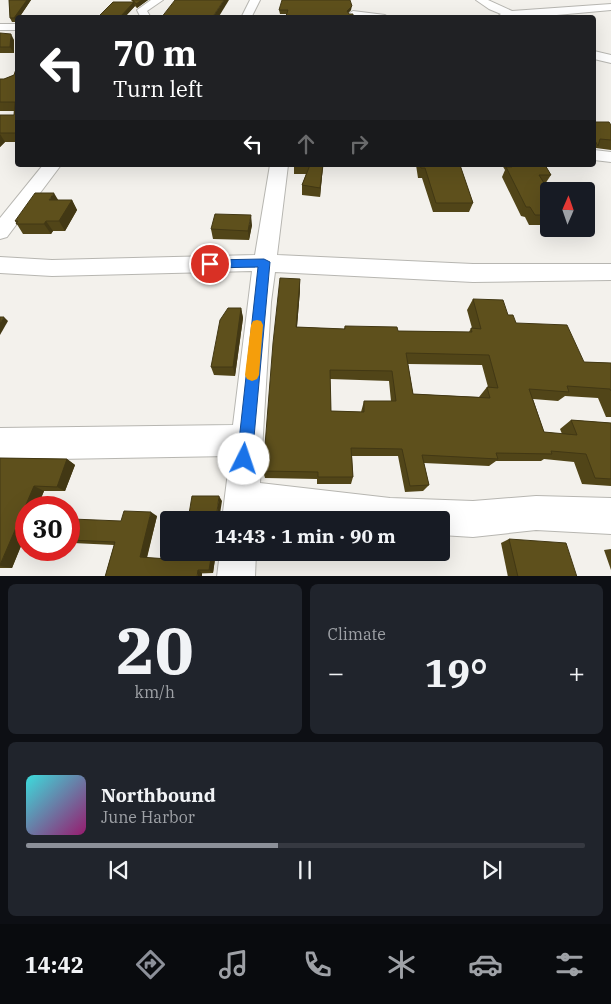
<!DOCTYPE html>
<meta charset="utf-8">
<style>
:root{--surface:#171b24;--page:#20242c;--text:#f1f3f6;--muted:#9ea1a6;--line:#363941;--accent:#8c9099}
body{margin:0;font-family:"IBM Plex Serif",serif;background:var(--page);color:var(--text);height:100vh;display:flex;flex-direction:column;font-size:19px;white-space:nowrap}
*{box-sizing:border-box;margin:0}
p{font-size:16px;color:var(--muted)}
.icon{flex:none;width:28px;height:28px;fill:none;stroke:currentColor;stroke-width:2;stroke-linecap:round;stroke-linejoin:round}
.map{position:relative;height:576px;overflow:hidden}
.side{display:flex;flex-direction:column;gap:8px;padding:8px;background:#0d0f14;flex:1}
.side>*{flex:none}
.top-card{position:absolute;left:15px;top:15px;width:581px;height:152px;border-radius:5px;box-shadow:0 5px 20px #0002;background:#202124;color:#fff;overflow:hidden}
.needle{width:32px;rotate:2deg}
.fabs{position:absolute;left:540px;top:182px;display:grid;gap:10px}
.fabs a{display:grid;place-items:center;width:55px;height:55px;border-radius:5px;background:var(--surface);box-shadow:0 5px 20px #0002;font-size:25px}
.speed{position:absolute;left:15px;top:496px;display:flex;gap:10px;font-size:25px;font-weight:700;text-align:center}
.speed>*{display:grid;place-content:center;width:65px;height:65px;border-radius:50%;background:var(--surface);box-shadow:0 5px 20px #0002;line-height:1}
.speed .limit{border:8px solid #d22;background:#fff;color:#111}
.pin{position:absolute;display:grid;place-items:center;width:42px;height:42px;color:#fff;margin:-21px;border:2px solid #fff;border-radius:50%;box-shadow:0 1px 5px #0007}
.me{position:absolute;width:55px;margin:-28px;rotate:4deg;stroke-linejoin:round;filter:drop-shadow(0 0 4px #0008)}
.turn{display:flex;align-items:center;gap:18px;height:105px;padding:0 15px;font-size:22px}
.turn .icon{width:65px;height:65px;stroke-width:2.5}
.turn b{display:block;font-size:35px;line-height:42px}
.lanes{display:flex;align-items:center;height:48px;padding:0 15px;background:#0003;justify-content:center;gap:25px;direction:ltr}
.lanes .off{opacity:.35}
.big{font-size:38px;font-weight:700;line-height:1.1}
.side .widget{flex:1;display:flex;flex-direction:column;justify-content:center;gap:8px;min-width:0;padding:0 18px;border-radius:8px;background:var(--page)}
.side .dial{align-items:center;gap:0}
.dial b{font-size:65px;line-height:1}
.song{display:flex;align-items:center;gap:15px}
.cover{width:60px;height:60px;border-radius:8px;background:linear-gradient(135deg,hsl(180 70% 55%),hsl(320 70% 35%))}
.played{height:5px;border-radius:2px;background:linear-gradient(90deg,var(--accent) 45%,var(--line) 45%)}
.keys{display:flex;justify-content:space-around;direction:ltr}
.heat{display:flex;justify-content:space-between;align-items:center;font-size:28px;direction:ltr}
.side .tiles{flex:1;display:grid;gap:8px;grid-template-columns:1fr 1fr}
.widget:last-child{grid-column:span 2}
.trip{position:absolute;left:160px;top:511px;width:290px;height:50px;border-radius:5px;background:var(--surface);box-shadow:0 5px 20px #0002;font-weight:700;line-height:50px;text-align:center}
.tab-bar{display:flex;height:80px;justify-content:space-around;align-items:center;background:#090b0e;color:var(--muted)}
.tab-bar .icon{width:35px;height:35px}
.tab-bar .selected{color:var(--accent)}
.tab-bar b{font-size:22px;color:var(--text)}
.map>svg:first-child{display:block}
</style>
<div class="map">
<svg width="611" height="577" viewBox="0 0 611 577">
<rect width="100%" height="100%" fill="#f3f1ec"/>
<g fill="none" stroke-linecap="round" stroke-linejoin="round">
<!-- minor casing -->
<g stroke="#b7b6b1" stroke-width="2">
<g id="minor">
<path d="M151 0H163L147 11 151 18H141L137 10Z"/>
<path d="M250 0H260L251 18H241Z"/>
<path d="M476 0H488L512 11 611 4V10L524 18H495L501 14 489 9Z"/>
<path d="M353 11 385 15 390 18 349 16 348 14Z"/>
<rect x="0" y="24" width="18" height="6"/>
<path d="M594 51 611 55V63L594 59Z"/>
<path d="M594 150 611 152V162L594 160Z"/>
<path d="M43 165H61L7 237 0 239V218Z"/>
<path d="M270 165H288L277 255 473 264H611V280L473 282 275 272 271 302 260 483 390 498 473 501 536 496 611 498V534L536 530 473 537 441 535V520H281L258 517V520H222L230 456 0 460V428L233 425 252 271 52 276 0 273V257L52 260 255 255Z"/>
<path d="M220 552H256L255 577H217Z"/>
</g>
</g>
<!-- minor -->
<use href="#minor" fill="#fff" fill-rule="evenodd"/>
</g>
<!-- wall -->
<g fill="#514518" fill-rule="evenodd">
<path d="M9 0H31L16 22H12L10 18Z"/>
<path d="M131 0H148L137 8 135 6 124 18H98V17L133 2Z"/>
<path d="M279 10H351L348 13 353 18H286L287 14H280Z"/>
<path d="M0 33 14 40V53H0Z"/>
<path d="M18 67V142H5L0 147V115H14V111H0V79H4L14 75Z"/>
<path d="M594 122 611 125V150L596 148 594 153Z"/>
<path d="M294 165H323L320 197 302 195V185L306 174H294Z"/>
<path d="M416 165H460L473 203 469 212H433L422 178H418Z"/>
<path d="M502 165H545L551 175 545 184 549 191V225H529L525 217 521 216 502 177 505 170Z"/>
<path d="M59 200H72L77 210 65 231H53L51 234H23L15 221Z"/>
<path d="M252 225 249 240 213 239 211 229Z"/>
<path d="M300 279V290L297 327 344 329 345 326 398 331 469 332 471 328H472L467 310 473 299 508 315 516 323 584 362 611 363V417H606L598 398 565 396 558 401 533 399 544 432 562 434 560 429 571 420 611 423V486L582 484 574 462 544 459 541 461H496L489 466 424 463 429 485 423 491 405 492 398 456H352L353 477 351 484H317V479L265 478 263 471ZM408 364 482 365 488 387H487L479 397 413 394ZM330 379 389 381 391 401H364L361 412 331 411Z"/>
<path d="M241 308 243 318 235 376 214 375 211 367Z"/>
<path d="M0 458 67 459 75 465 65 491H44L12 568H0Z"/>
<path d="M157 516 147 558 182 560 183 552H216L213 573 105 577 114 545 73 543 69 542V528Z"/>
<path d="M509 539 577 577H508L501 543Z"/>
<path d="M611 549V570L604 550Z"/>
<path d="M327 552H378V558L375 561 327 560Z"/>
</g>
<!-- shaded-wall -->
<g fill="#423814">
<path d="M27 0H31L19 18H18V20L16 22 14 18Z"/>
<path d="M142 0H148L137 8 136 4Z"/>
<path d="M224 0H229L218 18H212Z"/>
<path d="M134 2 135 6 124 18H120Z"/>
<path d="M352 6 351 10 346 15 347 11Z"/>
<path d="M11 34 14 40V53L10 47Z"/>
<path d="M0 134 5 142 0 147Z"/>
<path d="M323 165 320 197V188Z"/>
<path d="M54 193 60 203 49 200Z"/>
<path d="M72 200 77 210 65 231 59 221Z"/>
<path d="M251 215 252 225 249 240 248 231Z"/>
<path d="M46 221 53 231 51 234 44 224Z"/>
<path d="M300 279V290L296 338V327Z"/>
<path d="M241 308 243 318 235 376 233 367Z"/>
<path d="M4 317 8 321 0 335V323Z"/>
<path d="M67 459 75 465 65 491 57 487Z"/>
<path d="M34 486 44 491 37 508H26V533L12 568 0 566Z"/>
<path d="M219 496 222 501 219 520H216Z"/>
<path d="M151 512 157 516 146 560 140 557Z"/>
<path d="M212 552H216L213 573 209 570Z"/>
<path d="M198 570 202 573V577H197Z"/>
</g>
<!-- building -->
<g fill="#5e501c" stroke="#423814" fill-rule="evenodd">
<path d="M9 0H27L14 18H10Z"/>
<path d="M133 0H142L136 4Z"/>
<path d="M175 0H224L212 18H161Z"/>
<path d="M282 0H350L352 6 347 11 349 14H353V18H308V17L286 16 288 10H279Z"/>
<path d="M113 2H134L120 17H98Z"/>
<path d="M440 16 495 17 496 18H441Z"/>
<path d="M0 33 11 34 10 47H0Z"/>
<path d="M18 67V133H0V115H14L15 102H0V79H4L14 75 16 69Z"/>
<path d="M594 122H609L611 125V140L600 139 598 146 594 139Z"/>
<path d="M305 165H323L320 188 302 185 310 165Z"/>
<path d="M420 165H460L473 203H436L425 168H421Z"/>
<path d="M511 165H545L551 175H539L549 191V215H535L530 207H526L506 167H512Z"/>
<path d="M35 193H54L49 200H72L59 221H46L44 224H16L18 221H15Z"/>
<path d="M215 214 251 215 248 231 211 229Z"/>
<path d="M280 278 300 279 296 327 345 329V326L397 327 398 331 472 332 471 328 481 329 473 299 503 300 508 315H513L516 323 567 325 584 362 611 363V391L610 389 567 386 569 392 529 389 544 432 577 435 571 420 611 423V479L595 478 586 454 551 451 552 454 496 453 498 459 422 455 429 485 410 486 402 449 351 448 353 477H318V472L263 471 273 343ZM406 353 489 355 498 388 487 387 490 398 413 394ZM330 370 392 371 396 401H364V412L331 411Z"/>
<path d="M228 308H241L233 367H211L220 320Z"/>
<path d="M0 317H4L0 323Z"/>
<path d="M0 458 67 459 57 487 34 486 0 565Z"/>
<path d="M192 496H219L216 520H188Z"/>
<path d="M124 511 151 512 140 557 182 560 183 552H212L209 570H198L197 577H105L115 542 69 540V528L72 519 121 521Z"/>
<path d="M509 539 566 543 577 577H518Z"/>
<path d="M328 552H378V558L328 557Z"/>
</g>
<!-- route -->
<path fill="#1a73e8" stroke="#114b97" d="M264 259 270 262 252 459 250 465 244 467 239 465 237 459 258 267 210 268 205 264 210 260Z"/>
<!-- slow -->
<path fill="#f59e0b" d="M257 320 261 321 263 325 259 375 257 379 252 381 247 379 245 375 251 325 253 321Z"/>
</svg>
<div class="fabs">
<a><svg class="needle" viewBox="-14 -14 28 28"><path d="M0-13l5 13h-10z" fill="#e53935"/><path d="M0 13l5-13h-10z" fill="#9ea1a6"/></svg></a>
</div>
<div class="speed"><div class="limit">30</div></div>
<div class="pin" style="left:210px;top:264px;background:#d93025"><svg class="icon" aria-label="arrive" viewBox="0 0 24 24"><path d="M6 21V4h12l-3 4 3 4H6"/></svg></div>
<svg class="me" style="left:244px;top:459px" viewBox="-20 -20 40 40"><circle r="19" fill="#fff"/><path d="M0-13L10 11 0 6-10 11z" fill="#1a73e8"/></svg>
<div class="trip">14:43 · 1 min · 90 m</div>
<div class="top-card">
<div class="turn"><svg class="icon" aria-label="left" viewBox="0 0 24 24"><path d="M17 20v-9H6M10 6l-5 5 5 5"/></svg><div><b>70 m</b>Turn left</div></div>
<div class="lanes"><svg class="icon" aria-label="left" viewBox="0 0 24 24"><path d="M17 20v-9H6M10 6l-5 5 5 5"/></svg><svg class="icon off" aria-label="ahead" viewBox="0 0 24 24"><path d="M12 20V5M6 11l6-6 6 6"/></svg><svg class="icon off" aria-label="right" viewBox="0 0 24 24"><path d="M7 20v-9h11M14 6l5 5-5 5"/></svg></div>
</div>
</div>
<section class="side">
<div class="tiles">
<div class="widget dial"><b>20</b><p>km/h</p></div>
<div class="widget"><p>Climate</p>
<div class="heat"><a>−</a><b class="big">19°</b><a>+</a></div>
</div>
<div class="widget">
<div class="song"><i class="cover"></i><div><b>Northbound</b><p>June Harbor</p></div></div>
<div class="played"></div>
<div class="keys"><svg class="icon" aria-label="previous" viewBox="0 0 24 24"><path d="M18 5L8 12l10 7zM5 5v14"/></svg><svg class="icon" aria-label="pause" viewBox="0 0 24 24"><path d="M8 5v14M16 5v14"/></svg><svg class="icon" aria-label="next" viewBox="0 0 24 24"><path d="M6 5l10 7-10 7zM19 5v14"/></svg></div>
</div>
</div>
</section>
<nav class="tab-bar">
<b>14:42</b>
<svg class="icon selected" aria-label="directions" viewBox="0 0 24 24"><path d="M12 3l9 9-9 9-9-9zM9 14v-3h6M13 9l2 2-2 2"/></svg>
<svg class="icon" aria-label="music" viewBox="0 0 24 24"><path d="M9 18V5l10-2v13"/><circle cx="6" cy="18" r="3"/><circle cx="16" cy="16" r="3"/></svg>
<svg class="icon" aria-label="phone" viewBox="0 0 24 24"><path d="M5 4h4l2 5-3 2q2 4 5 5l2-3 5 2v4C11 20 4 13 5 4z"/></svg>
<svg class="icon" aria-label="climate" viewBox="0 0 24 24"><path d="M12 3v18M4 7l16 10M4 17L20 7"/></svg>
<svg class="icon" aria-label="car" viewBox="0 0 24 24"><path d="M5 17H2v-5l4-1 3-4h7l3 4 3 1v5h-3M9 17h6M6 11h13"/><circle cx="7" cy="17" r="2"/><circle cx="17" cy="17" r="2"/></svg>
<svg class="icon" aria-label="filters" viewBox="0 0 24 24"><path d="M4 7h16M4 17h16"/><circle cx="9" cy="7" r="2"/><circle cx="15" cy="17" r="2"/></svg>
</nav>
